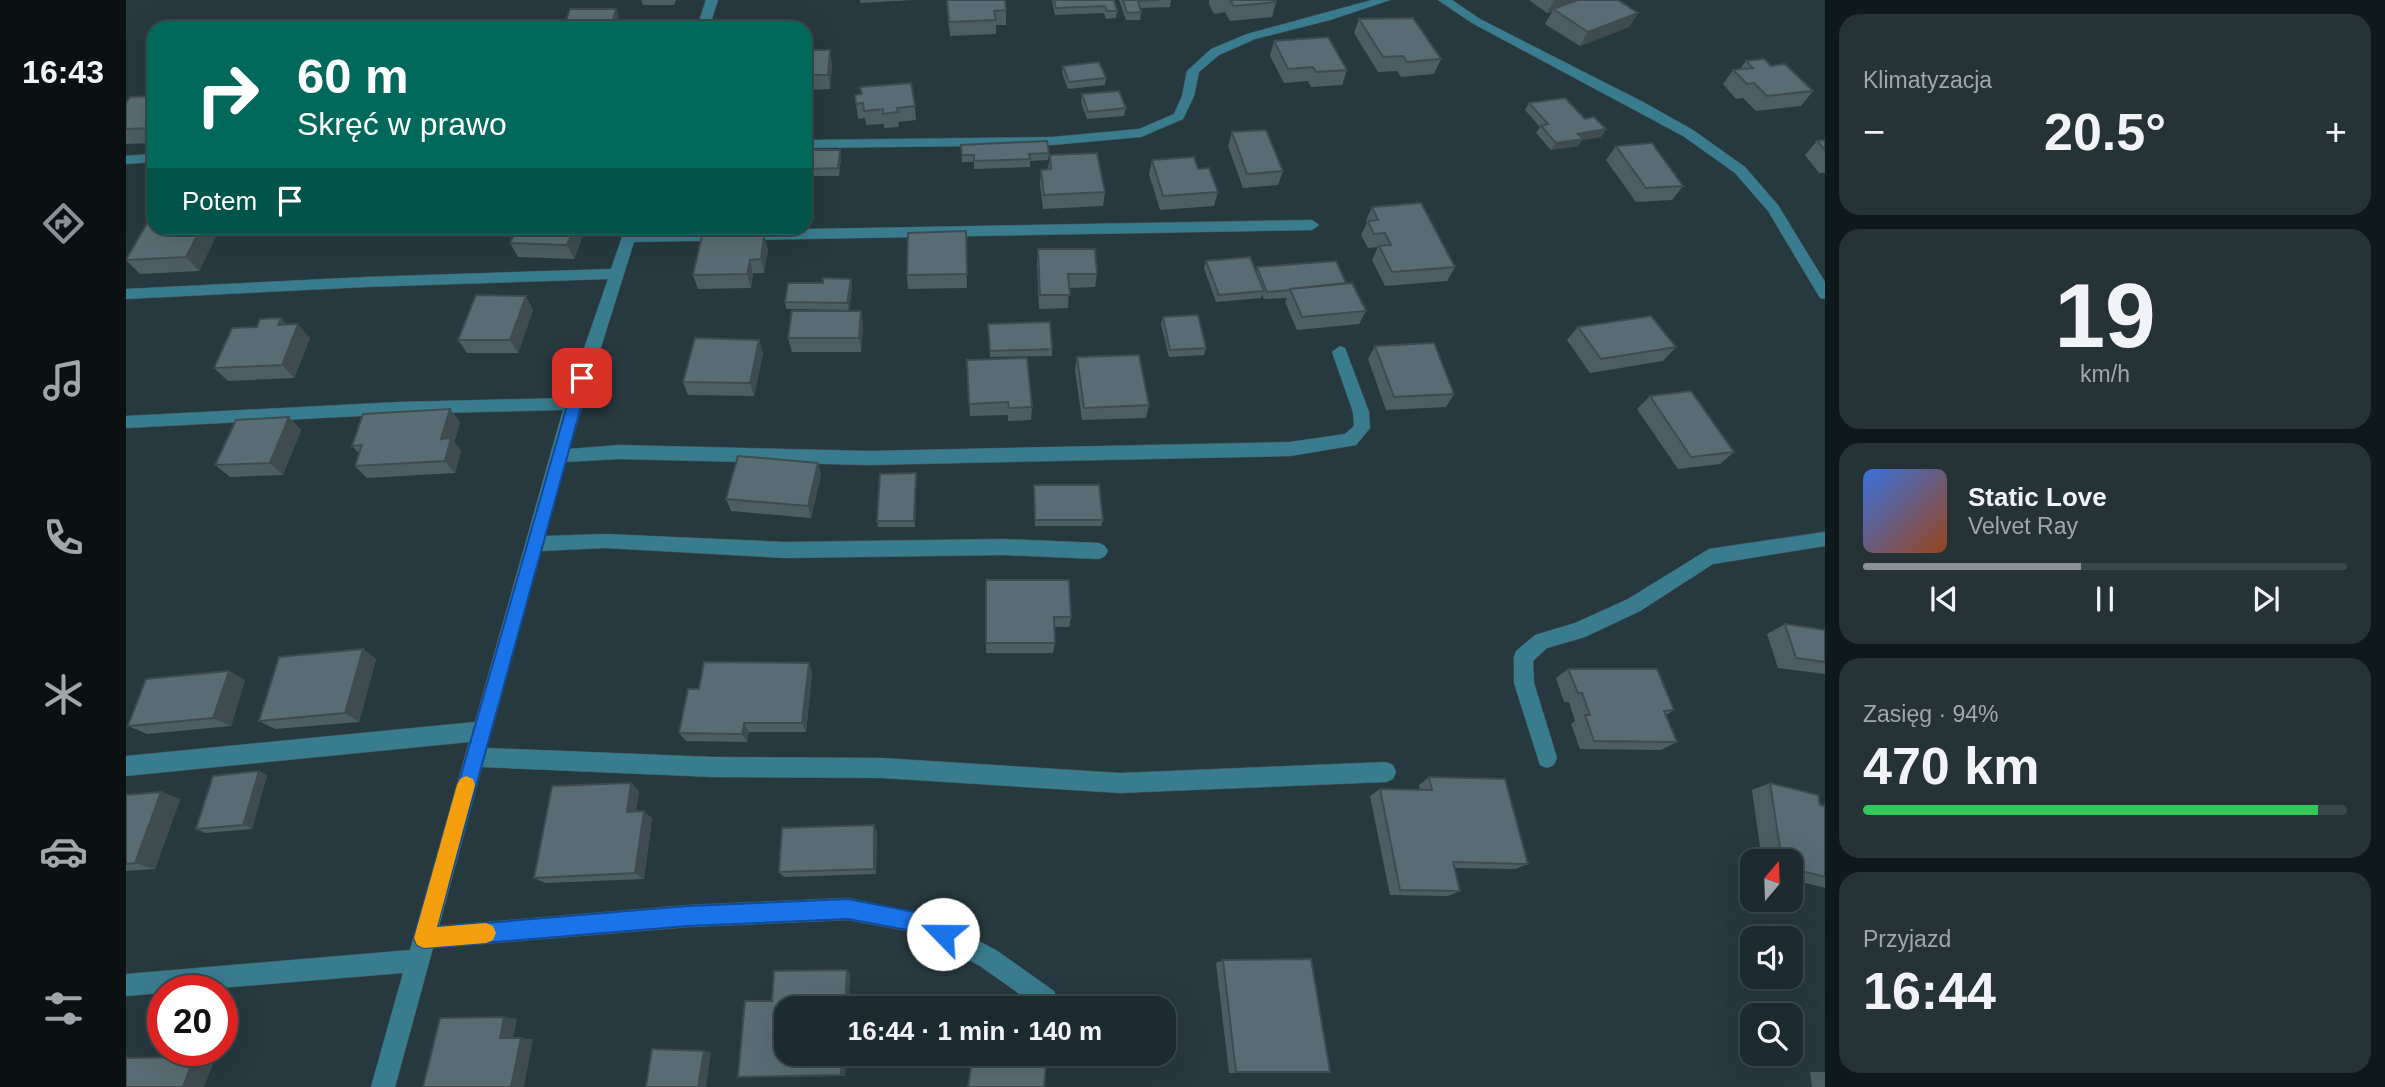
<!DOCTYPE html>
<html lang="pl">
<meta charset="utf-8">
<style>
:root{--surface:#1c2b2f;--page:#253337;--text:#f1f3f6;--muted:#a0a7aa;--line:#3a474b;--accent:#8c9099}
body{margin:0;font-family:Helvetica,sans-serif;background:var(--page);color:var(--text);height:100vh;display:flex;flex-direction:column;font-size:26px;white-space:nowrap}
*{box-sizing:border-box;margin:0}
p{font-size:23px;color:var(--muted)}
.icon{flex:none;width:38px;height:38px;fill:none;stroke:currentColor;stroke-width:2;stroke-linecap:round;stroke-linejoin:round}
.map{position:relative;flex:1;overflow:hidden}
.side{display:flex;flex-direction:column;gap:14px;padding:14px;background:#0f181a;width:560px}
.side>*{flex:none}
.top-card{position:absolute;left:21px;top:21px;width:665px;height:214px;border-radius:21px;box-shadow:0 7px 28px #0002,0 0 0 2px var(--line);background:#00695c;color:#fff;overflow:hidden}
.needle{width:46px;rotate:19deg}
.tools{position:absolute;left:1614px;top:849px;display:grid;gap:14px}
.tools a{display:grid;place-items:center;width:63px;height:63px;border-radius:14px;background:var(--surface);box-shadow:0 7px 28px #0002,0 0 0 2px var(--line);font-size:35px}
.speed{position:absolute;left:21px;top:975px;display:flex;gap:14px;font-size:35px;font-weight:700;text-align:center}
.speed>*{display:grid;place-content:center;width:91px;height:91px;border-radius:50%;background:var(--surface);box-shadow:0 7px 28px #0002,0 0 0 2px var(--line);line-height:1}
.speed .limit{border:10px solid #d22;background:#fff;color:#111}
.pin{position:absolute;display:grid;place-items:center;width:60px;height:60px;color:#fff;margin:-30px;border-radius:14px;box-shadow:0 4px 10px #0006}
.me{position:absolute;width:77px;margin:-38px;rotate:293deg;stroke-linejoin:round;filter:drop-shadow(0 0 5px #0008)}
.turn{display:flex;align-items:center;gap:24px;height:147px;padding:0 35px;font-size:32px}
.turn .icon{width:91px;height:91px;stroke-width:2.5}
.turn b{display:block;font-size:49px;line-height:60px}
.then{display:flex;align-items:center;height:66px;padding:0 35px;background:#0003;gap:14px;font-size:26px}
.big{font-size:52px;font-weight:600;line-height:1.1}
.side .widget{flex:1;display:flex;flex-direction:column;justify-content:center;gap:10px;min-width:0;padding:0 24px;border-radius:21px;background:var(--page)}
.side .dial{align-items:center;gap:0}
.dial b{font-size:91px;line-height:1}
.song{display:flex;align-items:center;gap:21px}
.cover{width:84px;height:84px;border-radius:10px;background:linear-gradient(135deg,hsl(220 70% 55%),hsl(20 70% 35%))}
.played{height:7px;border-radius:4px;background:linear-gradient(90deg,var(--accent) 45%,var(--line) 45%)}
.keys{display:flex;justify-content:space-around;direction:ltr}
.heat{display:flex;justify-content:space-between;align-items:center;font-size:38px;direction:ltr}
.charge{height:10px;border-radius:5px;background:linear-gradient(90deg,#34c759 94%,var(--line) 0)}
.trip{position:absolute;left:648px;top:996px;width:402px;height:70px;border-radius:21px;background:var(--surface);box-shadow:0 7px 28px #0002,0 0 0 2px var(--line);font-weight:600;line-height:70px;text-align:center}
main{display:flex;flex:1;min-height:0}
.menu{display:flex;flex-direction:column;width:126px;justify-content:space-around;align-items:center;background:#0b1113;color:var(--muted)}
.menu .icon{width:49px;height:49px}
.menu .selected{color:var(--accent)}
.menu b{font-size:32px;color:var(--text)}
.map>svg:first-child{display:block}
</style>
<main>
<nav class="menu">
<b>16:43</b>
<svg class="icon selected" aria-label="directions" viewBox="0 0 24 24"><path d="M12 3l9 9-9 9-9-9zM9 14v-3h6M13 9l2 2-2 2"/></svg>
<svg class="icon" aria-label="music" viewBox="0 0 24 24"><path d="M9 18V5l10-2v13"/><circle cx="6" cy="18" r="3"/><circle cx="16" cy="16" r="3"/></svg>
<svg class="icon" aria-label="phone" viewBox="0 0 24 24"><path d="M5 4h4l2 5-3 2q2 4 5 5l2-3 5 2v4C11 20 4 13 5 4z"/></svg>
<svg class="icon" aria-label="climate" viewBox="0 0 24 24"><path d="M12 3v18M4 7l16 10M4 17L20 7"/></svg>
<svg class="icon" aria-label="car" viewBox="0 0 24 24"><path d="M5 17H2v-5l4-1 3-4h7l3 4 3 1v5h-3M9 17h6M6 11h13"/><circle cx="7" cy="17" r="2"/><circle cx="17" cy="17" r="2"/></svg>
<svg class="icon" aria-label="filters" viewBox="0 0 24 24"><path d="M4 7h16M4 17h16"/><circle cx="9" cy="7" r="2"/><circle cx="15" cy="17" r="2"/></svg>
</nav>
<div class="map">
<svg width="1699" height="1087" viewBox="0 0 1699 1087">
<rect width="100%" height="100%" fill="#26393f"/>
<g fill="none" stroke-linecap="round" stroke-linejoin="round">
<!-- minor casing -->
<g stroke="#44555b" stroke-width="1">
<g id="minor">
<path d="M580 0H592L583 28H571Z"/>
<path d="M1246 0H1264L1204 20 1129 39 1093 55 1073 72 1068 96 1057 119 1015 137 926 145 679 148V140L926 137 1013 129 1048 114 1056 96 1061 71 1085 49 1121 34Z"/>
<path d="M1312 0H1326L1354 19 1517 102 1567 130 1619 167 1652 205 1699 282V299L1694 298 1642 211 1609 173 1557 136 1346 23Z"/>
<path d="M28 154V162L0 164V156Z"/>
<path d="M1186 220 1193 225 1186 230 508 242 443 449 493 445 743 451 1164 442 1219 434 1228 426 1227 412 1206 352 1214 346 1219 348 1243 412 1244 428 1230 445 1164 456 743 465 493 459 439 462 419 536 479 534 659 542 877 539 973 543 979 546 982 551 979 556 973 559 877 555 659 558 479 548 415 551 361 748 587 757 756 758 994 773 1260 762 1267 765 1270 772 1267 779 1260 782 994 793 756 778 587 777 356 767 313 926 563 905 722 898 802 915 870 950 928 991 931 999 928 1007H912L854 966 792 933 722 920 563 927 307 948 269 1087H245L277 973 69 990H37V993L0 996V974L284 950 343 742 0 776V756L349 722 437 410 273 414 0 428V416L273 402 441 398 482 279 240 287 0 299V289L240 277 485 269 499 228H513L512 232Z"/>
<path d="M1699 532V546L1587 564 1514 611 1459 637 1421 648 1407 661 1408 683 1431 758 1428 765 1421 768 1414 765 1388 683V657L1390 651 1409 635 1449 623 1502 599 1583 549Z"/>
</g>
</g>
<!-- minor -->
<use href="#minor" fill="#397c8e" fill-rule="evenodd"/>
</g>
<!-- wall -->
<g fill="#4c5e63">
<path d="M515 0H550L548 5H517Z"/>
<path d="M734 0H788L734 3Z"/>
<path d="M820 0 880 10V25H870V34L824 36Z"/>
<path d="M926 0H988L991 11 990 18 980 19 978 13 929 15Z"/>
<path d="M993 0H1045L1044 7 1014 8 1015 12 1014 20H1000Z"/>
<path d="M1083 0H1149L1150 2 1146 17 1104 21 1099 12 1088 14 1083 4Z"/>
<path d="M1403 0H1492L1512 13 1503 27 1454 46 1419 24 1426 12 1421 13Z"/>
<path d="M493 16 489 28H441L439 24Z"/>
<path d="M1233 19 1315 59 1308 74 1275 77 1271 71 1252 72 1228 33Z"/>
<path d="M1148 41 1221 70 1216 85 1185 87 1182 81 1158 83 1144 56Z"/>
<path d="M679 50 706 64 704 89 679 90Z"/>
<path d="M1620 61 1645 66 1687 91 1675 106 1630 111 1617 98 1610 99 1597 84 1607 70 1614 69Z"/>
<path d="M937 66 980 78 979 85 942 89 936 73Z"/>
<path d="M956 94 1000 108 998 116 961 119 955 102Z"/>
<path d="M729 95 789 106 790 120 772 122 773 127 758 128V124L740 125 739 118 732 119Z"/>
<path d="M28 96V143L0 144V103Z"/>
<path d="M1403 103 1459 119 1480 129 1475 137 1456 140 1452 146 1425 150 1410 133 1414 127 1399 110Z"/>
<path d="M1106 132 1157 171 1152 185 1117 188 1102 146Z"/>
<path d="M1699 140V173H1693L1679 155 1691 141Z"/>
<path d="M835 145 923 153 922 160 904 161V167L848 169V162H836Z"/>
<path d="M1490 146 1557 186 1546 200 1510 202 1480 160Z"/>
<path d="M924 155 979 192 977 206 917 209 914 184 915 170 922 169Z"/>
<path d="M715 157 713 176H682L681 169Z"/>
<path d="M1026 160 1072 169 1092 192 1088 206 1034 210 1023 174Z"/>
<path d="M1246 207 1329 267 1321 281 1259 286 1246 260 1252 247 1242 248 1235 235 1241 223 1240 221Z"/>
<path d="M172 228H232L229 234 176 237 171 230Z"/>
<path d="M316 228H361L359 233 320 234Z"/>
<path d="M391 228H460L448 259 392 257 384 243Z"/>
<path d="M93 230 73 271 14 274 0 260Z"/>
<path d="M840 231 841 288 782 289 781 275Z"/>
<path d="M638 236 642 250 638 273H627L625 288 572 289 567 275Z"/>
<path d="M912 249 971 274 969 287 943 288 942 308 913 309 911 263Z"/>
<path d="M1080 261 1130 272 1131 267 1220 283 1240 311 1233 324 1171 330 1159 302 1161 298 1138 299 1136 294 1135 298 1090 302 1078 268Z"/>
<path d="M725 279 726 286 723 310 660 309 659 302 697 283Z"/>
<path d="M407 310 392 353H341L332 340Z"/>
<path d="M735 311 737 325 735 352H666L662 338Z"/>
<path d="M1037 317 1080 348 1078 355 1043 357 1035 324Z"/>
<path d="M862 324 926 349V356L864 357Z"/>
<path d="M161 325 184 338 168 378 102 381 88 368Z"/>
<path d="M1452 327 1550 347 1537 361 1464 373 1441 340Z"/>
<path d="M633 340 637 354 628 396 562 395 557 382Z"/>
<path d="M1249 346 1328 394 1320 407 1260 410 1242 359Z"/>
<path d="M951 357 1023 405 1020 418 956 420 949 370Z"/>
<path d="M841 360 906 407 905 420 882 421V415L844 416Z"/>
<path d="M1524 396 1608 452 1594 464 1552 469 1511 409Z"/>
<path d="M163 417 175 430 157 475 104 477 89 465Z"/>
<path d="M334 422 328 442 335 451 329 473 241 478 229 466 233 453 226 446Z"/>
<path d="M692 463 695 475 685 518 605 511 600 499Z"/>
<path d="M790 480 789 527H752L751 521Z"/>
<path d="M908 485 977 520 975 526H909Z"/>
<path d="M860 580 945 617 943 627H929V643L927 653H860Z"/>
<path d="M1659 624 1699 630V674L1652 668 1641 634Z"/>
<path d="M237 649 250 659 233 722 149 729 133 721Z"/>
<path d="M683 663 686 673 680 732H623L621 742 560 741 553 733 573 689Z"/>
<path d="M1442 669 1548 710 1540 715 1551 742 1535 750 1454 749 1445 724 1449 721 1443 702H1438L1430 678Z"/>
<path d="M103 671 119 680 105 726 21 734 2 726Z"/>
<path d="M141 775 126 829 79 833 70 829Z"/>
<path d="M1303 777 1402 864 1389 869 1328 868 1334 891 1322 896 1264 895 1244 796 1254 789 1294 790 1293 785Z"/>
<path d="M505 783 513 791 510 811 526 818 518 879 419 883 408 878Z"/>
<path d="M1644 783 1699 806V888L1664 879V861H1636L1626 790Z"/>
<path d="M35 792 54 799 29 869 0 871V795Z"/>
<path d="M751 831 750 874 658 877 653 872Z"/>
<path d="M1097 960 1204 1072 1103 1073 1090 963Z"/>
<path d="M721 970 724 973 719 1076 612 1077 646 1001Z"/>
<path d="M1684 1072H1699V1087H1686Z"/>
</g>
<!-- shaded-wall -->
<g fill="#3e4c50">
<path d="M1428 0H1457L1427 9 1426 12 1421 13Z"/>
<path d="M490 9 493 16 489 28H487L486 23Z"/>
<path d="M1512 13 1503 27 1454 46 1462 32Z"/>
<path d="M704 50 706 64 704 89 702 75Z"/>
<path d="M1480 129 1475 137 1456 140 1452 146 1425 150 1430 143 1452 134Z"/>
<path d="M714 150 715 157 713 176 712 168Z"/>
<path d="M75 228H91L93 230 73 271 60 257Z"/>
<path d="M224 228H232L229 234Z"/>
<path d="M448 228H460L448 259 441 245Z"/>
<path d="M638 236 642 250 638 273 635 259Z"/>
<path d="M624 260 627 273 625 288 621 274Z"/>
<path d="M725 279 726 286 723 310 721 303Z"/>
<path d="M400 296 407 310 392 353 384 340Z"/>
<path d="M735 311 737 325 735 352 733 338Z"/>
<path d="M155 318 167 332 152 325Z"/>
<path d="M172 324 184 338 168 378 156 365Z"/>
<path d="M633 340 637 354 628 396 624 383Z"/>
<path d="M324 409 334 422 328 442 335 451 329 473 319 461 315 439Z"/>
<path d="M163 417 175 430 157 475 144 463Z"/>
<path d="M692 463 695 475 685 518 682 506Z"/>
<path d="M790 473V480L789 527 788 521Z"/>
<path d="M237 649 250 659 233 722 219 713Z"/>
<path d="M683 663 686 673 680 732 676 723Z"/>
<path d="M103 671 119 680 105 726 87 718Z"/>
<path d="M618 723 623 732 621 742 616 734Z"/>
<path d="M133 771 141 775 126 829 117 825Z"/>
<path d="M505 783 513 791 509 819 501 812Z"/>
<path d="M35 792 54 799 29 869 9 863Z"/>
<path d="M518 811 526 818 518 879 509 873Z"/>
<path d="M748 825 751 831 750 874 748 869Z"/>
<path d="M721 970 724 973 722 1008H719Z"/>
<path d="M378 1017 391 1019 387 1040 374 1038Z"/>
<path d="M395 1038 407 1039 398 1087H385Z"/>
<path d="M578 1051 585 1052 580 1087H572Z"/>
<path d="M716 1054H720L719 1076 715 1075Z"/>
<path d="M68 1057 89 1059 78 1087H57Z"/>
</g>
<!-- building -->
<g fill="#586d73" stroke="#3e4c50" stroke-width="2">
<path d="M821 0H879L880 10 868 11 870 20 823 22Z"/>
<path d="M928 0H988L991 11H981L979 6 930 8Z"/>
<path d="M997 0H1033L1012 1 1015 12 1001 13Z"/>
<path d="M1104 0H1149L1150 2 1108 6Z"/>
<path d="M1452 0H1492L1512 13 1462 32 1427 9Z"/>
<path d="M444 9H490L486 23 439 24Z"/>
<path d="M1287 18 1315 59 1281 62 1277 56 1257 57 1233 19Z"/>
<path d="M1202 37 1221 70 1190 72 1187 67 1162 69 1148 41Z"/>
<path d="M679 50H704L702 75H679Z"/>
<path d="M1638 59 1645 66 1659 64 1687 91 1641 96 1628 83 1621 84 1607 70 1627 68 1620 61Z"/>
<path d="M973 62 980 78 943 82 937 66Z"/>
<path d="M785 83 789 106 771 108 772 112 757 114V109L738 111 737 103 730 104 729 95 736 94 734 87Z"/>
<path d="M993 91 1000 108 962 112 956 94Z"/>
<path d="M28 96V128L0 129V103L4 97Z"/>
<path d="M1439 98 1459 119 1468 117 1480 129 1452 134 1457 139 1430 143 1415 126 1422 124 1403 103Z"/>
<path d="M1140 130 1157 171 1121 174 1106 132Z"/>
<path d="M1699 140V150L1691 141Z"/>
<path d="M921 141 923 153 903 154 904 159 848 161V155H836L835 145Z"/>
<path d="M1526 143 1557 186 1520 188 1490 146Z"/>
<path d="M683 150H714L712 168 681 169Z"/>
<path d="M971 153 979 192 918 195 915 170 925 169 924 155Z"/>
<path d="M1068 157 1072 169 1083 168 1092 192 1037 196 1026 160Z"/>
<path d="M1295 203 1329 267 1266 272 1253 246 1265 245 1259 233 1248 234 1242 221 1252 220 1246 207Z"/>
<path d="M28 219V228H75L60 257 0 260 23 220Z"/>
<path d="M172 228H215L171 230Z"/>
<path d="M391 228H448L441 245 384 243Z"/>
<path d="M840 231 841 274 781 275 782 233Z"/>
<path d="M576 236H638L635 259 624 260 621 274 567 275Z"/>
<path d="M912 249H969L971 274H942L944 295H914Z"/>
<path d="M1124 257 1138 291 1093 295 1080 261Z"/>
<path d="M1210 261 1220 283 1164 289V290L1141 292 1131 267Z"/>
<path d="M697 278 725 279 721 303 659 302 662 283H697Z"/>
<path d="M1226 283 1240 311 1176 317 1164 289Z"/>
<path d="M350 295 400 296 384 340H332Z"/>
<path d="M666 311H735L733 338H662Z"/>
<path d="M1072 315 1080 348 1044 350 1037 317Z"/>
<path d="M1525 316 1550 347 1475 359 1452 327Z"/>
<path d="M155 318 152 325 172 324 156 365 88 368 106 328 131 327 134 319Z"/>
<path d="M924 322 926 349 864 351 862 324Z"/>
<path d="M569 338 633 340 624 383 557 382Z"/>
<path d="M1308 343 1328 394 1268 397 1249 346Z"/>
<path d="M1013 355 1023 405 958 408 951 357Z"/>
<path d="M901 358 906 407 883 408 882 402 843 404 841 360Z"/>
<path d="M1565 391 1608 452 1565 457 1524 396Z"/>
<path d="M324 409 315 439 325 438 319 461 229 466 236 445 226 446 237 414Z"/>
<path d="M163 417 144 463 89 465 110 420Z"/>
<path d="M612 456 692 463 682 506 600 499Z"/>
<path d="M790 473 788 521H751L754 474Z"/>
<path d="M908 485H973L977 520H909Z"/>
<path d="M860 580H943L945 617H928L929 643H860Z"/>
<path d="M1659 624 1699 630V662L1670 658Z"/>
<path d="M237 649 219 713 133 721 153 657Z"/>
<path d="M578 662 683 663 676 723H618L616 734 553 733 562 689H573Z"/>
<path d="M1442 669H1531L1548 710 1538 711 1551 742 1468 741 1459 715H1464L1456 693H1452Z"/>
<path d="M103 671 87 718 2 726 20 679Z"/>
<path d="M133 771 117 825 70 829 87 776Z"/>
<path d="M1303 777 1379 779 1402 864 1327 862 1334 891 1274 890 1254 789 1306 790Z"/>
<path d="M505 783 501 812 518 811 509 873 408 878 426 786Z"/>
<path d="M1644 783 1692 795 1694 805 1699 806V877L1664 868V861H1656Z"/>
<path d="M35 792 9 863 0 864V795Z"/>
<path d="M748 825V869L653 872 656 828Z"/>
<path d="M1185 959 1204 1072H1110L1097 960Z"/>
<path d="M721 970 719 1008H660V1054H716L715 1075 612 1077 619 1001H646L648 971Z"/>
<path d="M378 1017 374 1038H395L385 1087H297L314 1018Z"/>
<path d="M526 1049 578 1051 572 1087H520Z"/>
<path d="M847 1054H921L918 1087H842Z"/>
<path d="M68 1057 57 1087H0V1058Z"/>
</g>
<!-- route -->
<path fill="#1a73e8" stroke="#114b97" stroke-width="2" d="M456 372 463 378 311 927 562 906 722 899 794 913 824 927 827 934 824 941 817 944 792 932 722 919 562 926 298 948 291 945 288 938 449 378Z"/>
<!-- slow -->
<path fill="#f59e0b" d="M340 776 347 779 349 785 311 927 360 923 367 926 370 933 367 940 360 943 298 948 291 945 288 938 331 785 334 779Z"/>
</svg>
<div class="tools">
<a><svg class="needle" viewBox="-14 -14 28 28"><path d="M0-13l5 13h-10z" fill="#e53935"/><path d="M0 13l5-13h-10z" fill="#a0a7aa"/></svg></a>
<a><svg class="icon" aria-label="sound" viewBox="0 0 24 24"><path d="M4 9h4l5-4v14l-5-4H4zM17 9q2 3 0 6"/></svg></a>
<a><svg class="icon" aria-label="search" viewBox="0 0 24 24"><circle cx="10" cy="10" r="6"/><path d="M15 15l6 6"/></svg></a>
</div>
<div class="speed"><div class="limit">20</div></div>
<div class="pin" style="left:456px;top:378px;background:#d93025"><svg class="icon" aria-label="arrive" viewBox="0 0 24 24"><path d="M6 21V4h12l-3 4 3 4H6"/></svg></div>
<svg class="me" style="left:817px;top:934px" viewBox="-20 -20 40 40"><circle r="19" fill="#fff"/><path d="M0-13L10 11 0 6-10 11z" fill="#1a73e8"/></svg>
<div class="trip">16:44 · 1 min · 140 m</div>
<div class="top-card">
<div class="turn"><svg class="icon" aria-label="right" viewBox="0 0 24 24"><path d="M7 20v-9h11M14 6l5 5-5 5"/></svg><div><b>60 m</b>Skręć w prawo</div></div>
<div class="then">Potem<svg class="icon" aria-label="arrive" viewBox="0 0 24 24"><path d="M6 21V4h12l-3 4 3 4H6"/></svg></div>
</div>
</div>
<section class="side">
<div class="widget"><p>Klimatyzacja</p>
<div class="heat"><a>−</a><b class="big">20.5°</b><a>+</a></div>
</div>
<div class="widget dial"><b>19</b><p>km/h</p></div>
<div class="widget">
<div class="song"><i class="cover"></i><div><b>Static Love</b><p>Velvet Ray</p></div></div>
<div class="played"></div>
<div class="keys"><svg class="icon" aria-label="previous" viewBox="0 0 24 24"><path d="M18 5L8 12l10 7zM5 5v14"/></svg><svg class="icon" aria-label="pause" viewBox="0 0 24 24"><path d="M8 5v14M16 5v14"/></svg><svg class="icon" aria-label="next" viewBox="0 0 24 24"><path d="M6 5l10 7-10 7zM19 5v14"/></svg></div>
</div>
<div class="widget"><p>Zasięg · 94%</p><b class="big">470 km</b><div class="charge"></div></div>
<div class="widget"><p>Przyjazd</p><b class="big">16:44</b></div>
</section>
</main>
